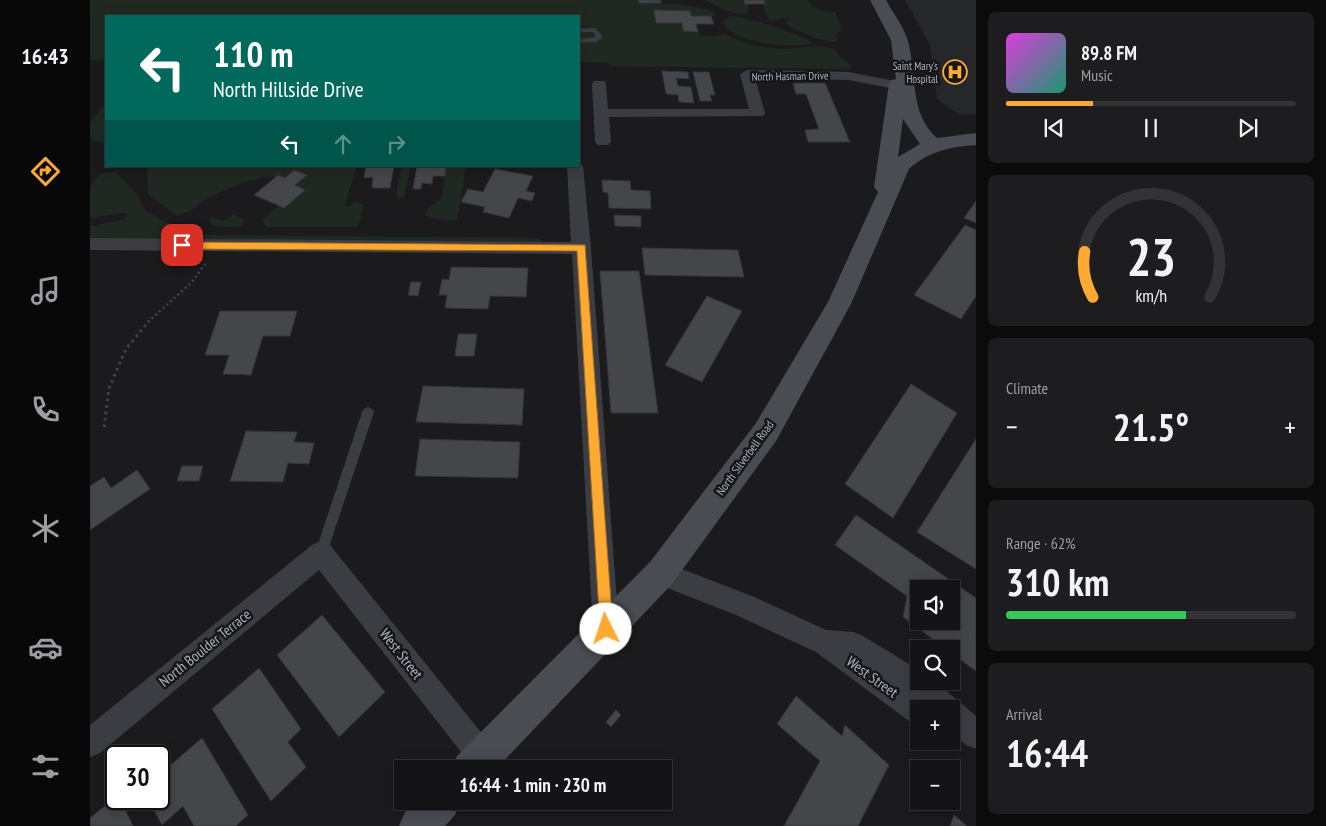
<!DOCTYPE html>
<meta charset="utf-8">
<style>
:root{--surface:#141416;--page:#1d1d1f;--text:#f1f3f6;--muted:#9d9ea1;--line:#333335;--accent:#feaa32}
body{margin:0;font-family:"PT Sans Narrow",sans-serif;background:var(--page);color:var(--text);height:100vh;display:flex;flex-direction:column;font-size:19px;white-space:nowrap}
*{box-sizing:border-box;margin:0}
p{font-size:16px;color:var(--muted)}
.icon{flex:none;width:28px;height:28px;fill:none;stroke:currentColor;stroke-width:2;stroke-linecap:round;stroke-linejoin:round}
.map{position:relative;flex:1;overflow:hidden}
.sheet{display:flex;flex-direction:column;gap:12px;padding:12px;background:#0b0b0c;width:350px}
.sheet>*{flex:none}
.guide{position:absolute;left:15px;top:15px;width:475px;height:152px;border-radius:0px;box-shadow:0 2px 12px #0003,0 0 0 1px var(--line);background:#00695c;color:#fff;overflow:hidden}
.fabs{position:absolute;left:820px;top:580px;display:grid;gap:10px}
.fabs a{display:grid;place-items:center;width:50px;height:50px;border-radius:0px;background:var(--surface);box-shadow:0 2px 12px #0003,0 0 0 1px var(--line);font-size:25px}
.speed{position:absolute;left:15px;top:745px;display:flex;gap:10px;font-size:25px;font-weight:700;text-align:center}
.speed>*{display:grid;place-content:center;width:65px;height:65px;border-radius:50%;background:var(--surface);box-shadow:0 2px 12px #0003,0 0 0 1px var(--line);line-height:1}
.speed .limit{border:2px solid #111;border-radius:8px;background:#fff;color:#111}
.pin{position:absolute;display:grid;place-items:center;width:42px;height:42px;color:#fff;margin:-21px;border-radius:10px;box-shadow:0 2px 8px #0006}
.me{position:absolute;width:55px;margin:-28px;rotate:356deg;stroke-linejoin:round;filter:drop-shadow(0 0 4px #0008)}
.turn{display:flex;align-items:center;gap:18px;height:105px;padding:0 25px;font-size:22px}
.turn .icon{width:65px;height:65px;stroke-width:2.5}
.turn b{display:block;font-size:35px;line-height:42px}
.lanes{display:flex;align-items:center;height:48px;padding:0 25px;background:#0003;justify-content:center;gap:25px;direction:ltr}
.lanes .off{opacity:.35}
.big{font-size:38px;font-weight:800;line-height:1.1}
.sheet .card{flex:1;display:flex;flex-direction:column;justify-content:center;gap:8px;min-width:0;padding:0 18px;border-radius:8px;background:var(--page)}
.sheet .dial{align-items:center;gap:0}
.dial svg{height:130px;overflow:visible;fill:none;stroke:var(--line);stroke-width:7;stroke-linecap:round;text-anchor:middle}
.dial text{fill:var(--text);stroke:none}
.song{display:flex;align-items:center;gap:15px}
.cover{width:60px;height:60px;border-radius:8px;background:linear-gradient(135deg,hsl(300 70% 55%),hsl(160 70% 35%))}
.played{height:5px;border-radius:2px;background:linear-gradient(90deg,var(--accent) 30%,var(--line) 30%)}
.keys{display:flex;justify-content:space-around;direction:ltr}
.heat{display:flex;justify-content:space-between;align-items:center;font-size:28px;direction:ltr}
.charge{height:8px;border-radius:4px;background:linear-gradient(90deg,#34c759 62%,var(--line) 0)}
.trip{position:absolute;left:304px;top:760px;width:278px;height:50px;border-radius:0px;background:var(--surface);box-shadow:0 2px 12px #0003,0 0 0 1px var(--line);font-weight:800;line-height:50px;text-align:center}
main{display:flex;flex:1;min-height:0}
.menu{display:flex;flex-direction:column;width:90px;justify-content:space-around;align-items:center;background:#080809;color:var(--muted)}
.menu .icon{width:35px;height:35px}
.menu .active{color:var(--accent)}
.menu b{font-size:22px;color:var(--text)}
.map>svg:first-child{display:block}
</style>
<main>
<nav class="menu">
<b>16:43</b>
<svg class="icon active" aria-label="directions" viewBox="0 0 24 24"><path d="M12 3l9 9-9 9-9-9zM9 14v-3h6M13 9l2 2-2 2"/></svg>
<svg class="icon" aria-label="music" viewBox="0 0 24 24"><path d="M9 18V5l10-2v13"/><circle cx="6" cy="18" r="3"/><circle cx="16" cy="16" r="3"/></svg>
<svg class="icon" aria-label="phone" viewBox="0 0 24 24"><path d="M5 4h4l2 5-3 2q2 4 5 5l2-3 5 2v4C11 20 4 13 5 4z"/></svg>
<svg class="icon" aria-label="climate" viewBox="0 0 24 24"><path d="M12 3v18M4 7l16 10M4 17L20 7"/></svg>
<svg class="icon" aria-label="car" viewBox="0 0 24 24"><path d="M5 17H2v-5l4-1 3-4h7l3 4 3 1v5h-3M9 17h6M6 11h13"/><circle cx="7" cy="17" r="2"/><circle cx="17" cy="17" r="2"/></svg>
<svg class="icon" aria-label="filters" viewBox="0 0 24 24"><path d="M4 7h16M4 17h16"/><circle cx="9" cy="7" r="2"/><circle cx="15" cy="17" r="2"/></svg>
</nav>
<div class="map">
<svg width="886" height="826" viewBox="0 0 886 826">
<rect width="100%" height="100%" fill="#1b1b1d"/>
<!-- built -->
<path fill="#26272a" d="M815 0H886V114L870 115 847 99 840 45Z"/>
<!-- green -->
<g fill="#202921">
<path d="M0 0H548L549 3C575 3 599 3 624 12L626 16H601L600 11 564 10 566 23H592L594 31 608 32 610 35 625 36 635 34 657 44 672 47 694 49 732 46 744 49 752 59 761 65 762 69 520 66 519 63 489 62V16H16V61L0 60Z"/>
<path d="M616 0H654L655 3 658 4V14C645 16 628 7 616 0Z"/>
<path d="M674 0H718C723 11 734 11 745 12L752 29 745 35 747 39 746 42C735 43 702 30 696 23L699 19 698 17 680 21 674 12Z"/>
<path d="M640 16C652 16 718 35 722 44 703 48 639 44 633 21Z"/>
<path d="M16 102V144L0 139V122Z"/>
<path d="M57 166H267L255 205 257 207 266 202 273 205 270 222 266 227H177L174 224 173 219 189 206 194 208 215 190 205 185 217 175 204 170 195 178C175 171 135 189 117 199 107 205 98 215 86 215L58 194Z"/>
<path d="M311 166H321L314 197 307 198 306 195Z"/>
<path d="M356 166H376L367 220 355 221 336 216 337 210 352 198Z"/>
<path d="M26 172 48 195 51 204 57 212 92 230 116 235 445 238 452 241V243L0 240V226L33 220 38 214 34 213 0 218V186L10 174Z"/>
<path d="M144 214 155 220 150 227 126 226 120 222 121 217 124 216 125 219 134 221Z"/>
</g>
<!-- building -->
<g fill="#45464a" stroke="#343539" fill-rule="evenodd">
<path d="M548 0H571V3H549Z"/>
<path d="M654 0H674L675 4H655Z"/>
<path d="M564 10 600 11 601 16H621L624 24H606L608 32 593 31 592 23H566Z"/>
<path d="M572 71 598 72 599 79 586 78 588 86 601 87 604 103 589 102 588 95 576 94Z"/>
<path d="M603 72H619L625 95H620L622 101H610Z"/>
<path d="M703 83H735L760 142H718L715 130 729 129 716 94H706Z"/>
<path d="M276 166H304L300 188H282L283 177 274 178Z"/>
<path d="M327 166H356L355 176H343L342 184 332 183 331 189H323Z"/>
<path d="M405 169 443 176 436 191 445 193 442 201 428 198 419 218 393 212 395 207 371 202 378 189 393 192Z"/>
<path d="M204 170 217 175 205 185 215 190 194 208 164 195 188 175 195 178Z"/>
<path d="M512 180 540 181 541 190 560 191 561 209 519 208 518 193 513 192Z"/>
<path d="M886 201V223L874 218Z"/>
<path d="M524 215 551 216V227L525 226Z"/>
<path d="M875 225 886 230V296L871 319 824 295Z"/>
<path d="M552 248 648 250 654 277 555 275Z"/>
<path d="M361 267 438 268 436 297 400 296 398 309 355 308 357 295H349L352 279 359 280Z"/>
<path d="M510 271H549L568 413H521Z"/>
<path d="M321 282H331L328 296 318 295Z"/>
<path d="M617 296 652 311 612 382 575 365Z"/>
<path d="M130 311H207L200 336H173L161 375 133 374 139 355H115Z"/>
<path d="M368 334H387L384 356H365Z"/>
<path d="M821 384 867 413 803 518 755 484Z"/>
<path d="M333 386 434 389 432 425 326 422Z"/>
<path d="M156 431 207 432 204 442 224 443 219 464 198 463 193 482 140 481Z"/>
<path d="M330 439 430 442 428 478 325 476Z"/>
<path d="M886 439V569L827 532Z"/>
<path d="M92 466H113L109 481H87Z"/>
<path d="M47 470 60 489 0 530V486L14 477 21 488Z"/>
<path d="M766 515 886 598V671L861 653V649H856L813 617 817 596 745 545ZM829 589H861V621H829Z"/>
<path d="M232 615 295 692 249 737 187 655Z"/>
<path d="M169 668 211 729 198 742 216 767 181 801 122 709Z"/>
<path d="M706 696 752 736 755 725 799 765 768 826H694L730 761 687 724Z"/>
<path d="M526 710 531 715 521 727 516 722Z"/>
<path d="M112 738 158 815 146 826H104L93 806 72 825 58 799H69V775Z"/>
<path d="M26 797V799H30L43 826H0V818Z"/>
<path d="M864 815 877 826H860Z"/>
</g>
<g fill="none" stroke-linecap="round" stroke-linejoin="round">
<!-- path-far1 -->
<path stroke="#41444a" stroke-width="2.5" stroke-dasharray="2 3" stroke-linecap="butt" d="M58 322 102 282 115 264"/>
<!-- path -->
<path stroke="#41444a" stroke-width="3" stroke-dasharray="2.5 4" stroke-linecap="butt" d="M14 427 19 388 36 349 59 321"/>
<!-- lane -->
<g fill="#3b3d43" fill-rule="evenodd">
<path d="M505 28 512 36V38L506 42 489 43V39L506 37 503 32H493L489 35V29Z"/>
<path d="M278 407 282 409 284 412 237 553 236 557 231 559 226 557 225 553 272 412 274 409Z"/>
</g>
<!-- street -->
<g fill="#3b3d43" fill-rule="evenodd">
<path d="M657 70 758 72 816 83 821 84 823 87 821 90 816 91 758 80 665 78 675 113 673 116 519 117 521 142 518 145H508L505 142 502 84 504 81H514L516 84 518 109H659L650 74Z"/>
<path d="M489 162 493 166 501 248 529 629 525 638 516 642 507 638 503 629 482 254 0 250V238L481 242 477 166H489Z"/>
<path d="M231 541 240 545 402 746 406 756 402 766 396 769 382 766 229 570 10 753 0 757V725L222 545Z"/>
<path d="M571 561 662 596 736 630 764 632 773 636 829 670V681H845L886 716V749L876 745 861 732V709H829V725L819 721 726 652 646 615 562 582 559 573 562 564Z"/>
</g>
<!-- secondary -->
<g fill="#494c53" fill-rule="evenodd">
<path d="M780 0H796C803 13 814 27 818 41 827 74 819 114 847 138L886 133V145C860 147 839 151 819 169L761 304 686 441 582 584 406 769H361L367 756 560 562 666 423 738 302 788 192 784 187 799 84 802 80 806 79 801 40ZM813 119 830 144 808 157Z"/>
<path d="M325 801H370L365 815 355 826H309L315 812Z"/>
</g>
</g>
<!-- route -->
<path fill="#feaa32" stroke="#a56e20" d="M92 242 495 245 523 629 521 634 516 636 512 634 510 629 487 251 92 249 87 245Z"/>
<!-- icons -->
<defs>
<g id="hospital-ring" transform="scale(1.25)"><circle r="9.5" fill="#161618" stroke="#feaa32" stroke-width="1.5"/><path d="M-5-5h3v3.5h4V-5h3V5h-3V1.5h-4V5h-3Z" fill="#feaa32"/></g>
</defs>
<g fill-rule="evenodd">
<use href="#hospital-ring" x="865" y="72"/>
</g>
<g text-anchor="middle" stroke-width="5" stroke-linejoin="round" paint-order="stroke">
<!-- far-poi labels -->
<g font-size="11" fill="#adb3bd" stroke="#161618" text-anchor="end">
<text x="848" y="70">Saint Mary's<tspan x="848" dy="13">Hospital</tspan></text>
</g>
<!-- far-street labels -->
<g font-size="11" fill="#adb3bd" stroke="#161618">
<text transform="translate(700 76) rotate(-1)" y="4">North Hasman Drive</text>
</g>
<!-- street labels -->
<g font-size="12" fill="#adb3bd" stroke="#161618">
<text transform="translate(655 458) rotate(-54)" y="4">North Silverbell Road</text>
</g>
<!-- near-street labels -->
<g font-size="15" fill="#adb3bd" stroke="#161618">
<text transform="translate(115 648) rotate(-39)" y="5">North Boulder Terrace</text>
<text transform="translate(311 654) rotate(52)" y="5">West Street</text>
<text transform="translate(782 677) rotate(36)" y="5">West Street</text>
</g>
</g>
</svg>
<div class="fabs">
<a><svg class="icon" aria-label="sound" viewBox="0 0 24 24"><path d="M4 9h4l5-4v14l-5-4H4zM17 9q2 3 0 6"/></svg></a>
<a><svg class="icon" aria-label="search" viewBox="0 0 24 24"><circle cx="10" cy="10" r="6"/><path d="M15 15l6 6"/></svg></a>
<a>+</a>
<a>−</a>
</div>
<div class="speed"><div class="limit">30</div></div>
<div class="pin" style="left:92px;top:245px;background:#d93025"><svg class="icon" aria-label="arrive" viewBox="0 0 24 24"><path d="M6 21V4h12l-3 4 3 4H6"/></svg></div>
<svg class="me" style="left:516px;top:629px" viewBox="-20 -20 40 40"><circle r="19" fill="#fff"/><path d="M0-13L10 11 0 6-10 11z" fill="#feaa32"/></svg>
<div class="trip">16:44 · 1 min · 230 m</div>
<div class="guide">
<div class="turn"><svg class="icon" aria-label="left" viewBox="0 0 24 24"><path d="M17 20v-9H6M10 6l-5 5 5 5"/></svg><div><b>110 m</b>North Hillside Drive</div></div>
<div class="lanes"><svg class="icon" aria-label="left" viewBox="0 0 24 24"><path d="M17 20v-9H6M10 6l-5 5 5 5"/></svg><svg class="icon off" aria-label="ahead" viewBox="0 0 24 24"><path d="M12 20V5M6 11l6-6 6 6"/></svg><svg class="icon off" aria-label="right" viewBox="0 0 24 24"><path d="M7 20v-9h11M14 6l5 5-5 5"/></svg></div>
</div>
</div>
<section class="sheet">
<div class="card">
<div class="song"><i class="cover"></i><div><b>89.8 FM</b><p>Music</p></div></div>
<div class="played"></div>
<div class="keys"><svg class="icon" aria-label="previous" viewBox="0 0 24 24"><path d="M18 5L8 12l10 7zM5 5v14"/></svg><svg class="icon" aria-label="pause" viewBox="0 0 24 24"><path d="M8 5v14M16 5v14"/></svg><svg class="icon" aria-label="next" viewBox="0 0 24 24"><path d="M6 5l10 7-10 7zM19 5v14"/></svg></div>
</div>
<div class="card dial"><svg viewBox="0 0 100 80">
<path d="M14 69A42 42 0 1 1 86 69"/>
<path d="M14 69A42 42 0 0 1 9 41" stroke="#feaa32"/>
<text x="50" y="56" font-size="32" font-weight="700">23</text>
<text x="50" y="72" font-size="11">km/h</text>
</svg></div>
<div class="card"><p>Climate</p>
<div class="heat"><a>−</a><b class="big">21.5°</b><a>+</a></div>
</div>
<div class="card"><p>Range · 62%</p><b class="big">310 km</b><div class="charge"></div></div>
<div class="card"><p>Arrival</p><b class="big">16:44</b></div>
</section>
</main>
